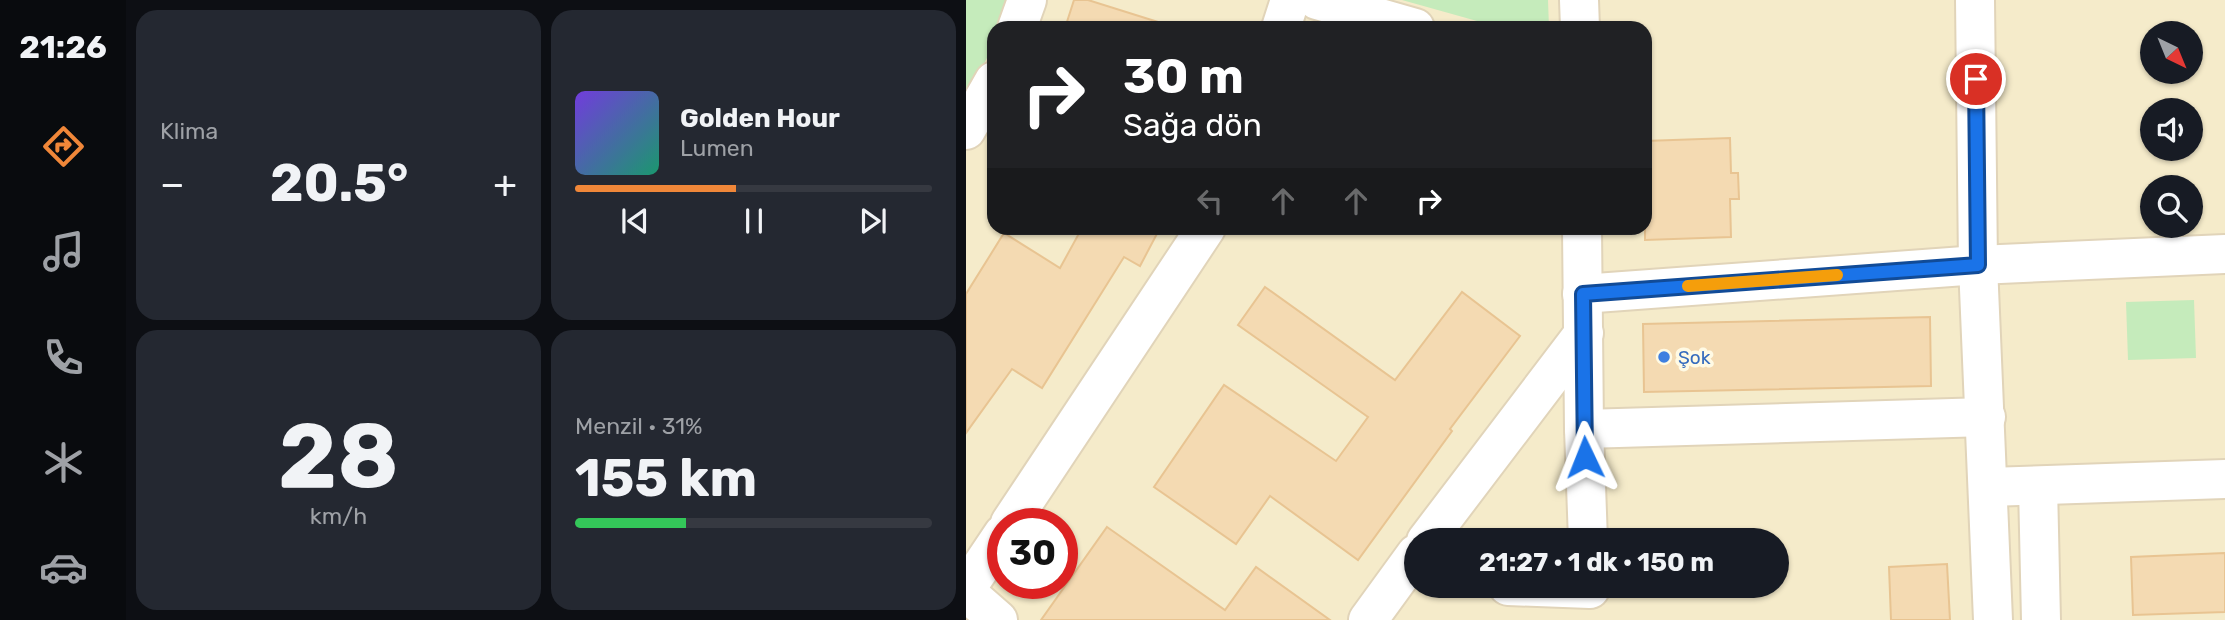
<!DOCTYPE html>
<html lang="tr">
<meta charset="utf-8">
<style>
:root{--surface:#171b24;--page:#242831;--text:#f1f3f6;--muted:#9ea1a6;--line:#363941;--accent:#f08739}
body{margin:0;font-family:Rubik,sans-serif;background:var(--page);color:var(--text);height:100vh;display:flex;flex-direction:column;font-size:26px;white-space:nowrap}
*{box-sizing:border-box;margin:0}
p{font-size:23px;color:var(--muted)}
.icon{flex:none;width:38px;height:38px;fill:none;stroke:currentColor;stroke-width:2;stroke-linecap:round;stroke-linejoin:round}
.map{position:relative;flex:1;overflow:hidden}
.sheet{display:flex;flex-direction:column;gap:10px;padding:10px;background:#0d0f14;width:840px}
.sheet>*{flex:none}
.guide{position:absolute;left:21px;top:21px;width:665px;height:214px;border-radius:21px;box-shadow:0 2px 5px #0004;background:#202124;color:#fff;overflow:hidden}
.needle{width:46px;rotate:137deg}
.buttons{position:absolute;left:1174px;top:21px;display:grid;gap:14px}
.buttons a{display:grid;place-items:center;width:63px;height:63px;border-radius:50%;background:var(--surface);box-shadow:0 2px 5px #0004;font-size:35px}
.speed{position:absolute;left:21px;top:508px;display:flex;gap:14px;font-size:35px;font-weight:700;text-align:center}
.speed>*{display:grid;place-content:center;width:91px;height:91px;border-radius:50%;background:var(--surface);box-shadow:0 2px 5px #0004;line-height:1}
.speed .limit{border:10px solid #d22;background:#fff;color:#111}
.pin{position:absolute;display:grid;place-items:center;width:60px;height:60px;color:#fff;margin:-30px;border:4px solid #fff;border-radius:50%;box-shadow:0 2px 7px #0007}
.me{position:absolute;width:77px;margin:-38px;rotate:358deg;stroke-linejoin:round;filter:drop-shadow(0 0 5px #0008)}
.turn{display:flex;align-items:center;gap:24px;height:147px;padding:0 21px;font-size:32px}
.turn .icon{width:91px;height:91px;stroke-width:2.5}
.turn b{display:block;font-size:49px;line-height:60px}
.lanes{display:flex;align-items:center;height:66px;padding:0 21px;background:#0003;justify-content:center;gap:35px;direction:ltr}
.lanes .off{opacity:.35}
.big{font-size:52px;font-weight:700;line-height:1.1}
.sheet .tile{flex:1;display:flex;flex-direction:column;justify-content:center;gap:10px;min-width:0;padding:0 24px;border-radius:21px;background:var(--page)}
.sheet .dial{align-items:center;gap:0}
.dial b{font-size:91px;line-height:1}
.song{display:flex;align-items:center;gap:21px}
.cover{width:84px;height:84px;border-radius:10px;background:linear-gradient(135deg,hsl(260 70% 55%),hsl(160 70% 35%))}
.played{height:7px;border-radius:4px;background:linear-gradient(90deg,var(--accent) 45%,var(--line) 45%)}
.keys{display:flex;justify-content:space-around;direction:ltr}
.heat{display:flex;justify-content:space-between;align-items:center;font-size:38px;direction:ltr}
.charge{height:10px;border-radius:5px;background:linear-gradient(90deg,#34c759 31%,var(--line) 0)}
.sheet .tiles{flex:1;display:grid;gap:10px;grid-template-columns:repeat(2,1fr)}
.trip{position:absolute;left:438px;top:528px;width:385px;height:70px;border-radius:35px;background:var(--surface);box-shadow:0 2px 5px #0004;font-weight:700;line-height:70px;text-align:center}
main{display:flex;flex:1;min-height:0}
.dock{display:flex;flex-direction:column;width:126px;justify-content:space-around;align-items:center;background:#090b0e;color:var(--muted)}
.dock .icon{width:49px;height:49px}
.dock .active{color:var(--accent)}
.dock b{font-size:32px;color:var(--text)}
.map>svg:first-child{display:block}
</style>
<main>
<nav class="dock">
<b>21:26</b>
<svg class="icon active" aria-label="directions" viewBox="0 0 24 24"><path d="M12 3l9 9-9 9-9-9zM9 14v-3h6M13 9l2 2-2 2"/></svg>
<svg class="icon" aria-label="music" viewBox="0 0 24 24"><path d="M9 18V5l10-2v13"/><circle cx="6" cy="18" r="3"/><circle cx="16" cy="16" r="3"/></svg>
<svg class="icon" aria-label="phone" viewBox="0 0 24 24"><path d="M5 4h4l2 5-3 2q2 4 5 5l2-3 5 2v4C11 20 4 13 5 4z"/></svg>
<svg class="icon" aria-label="climate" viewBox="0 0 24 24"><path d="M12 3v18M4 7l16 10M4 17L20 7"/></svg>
<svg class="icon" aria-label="car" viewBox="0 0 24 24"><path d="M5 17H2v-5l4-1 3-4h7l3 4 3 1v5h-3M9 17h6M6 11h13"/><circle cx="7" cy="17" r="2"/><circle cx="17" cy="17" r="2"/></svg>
</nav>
<section class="sheet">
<div class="tiles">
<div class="tile"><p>Klima</p>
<div class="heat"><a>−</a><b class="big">20.5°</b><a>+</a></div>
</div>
<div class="tile">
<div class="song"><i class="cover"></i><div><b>Golden Hour</b><p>Lumen</p></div></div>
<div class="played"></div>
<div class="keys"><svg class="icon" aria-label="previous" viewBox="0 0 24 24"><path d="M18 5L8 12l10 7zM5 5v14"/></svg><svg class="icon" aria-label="pause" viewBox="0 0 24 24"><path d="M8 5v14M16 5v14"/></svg><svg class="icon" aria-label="next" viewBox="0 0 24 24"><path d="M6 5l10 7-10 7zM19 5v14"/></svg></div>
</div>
<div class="tile dial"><b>28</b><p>km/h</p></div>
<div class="tile"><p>Menzil · 31%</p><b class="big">155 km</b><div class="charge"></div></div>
</div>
</section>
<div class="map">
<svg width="1259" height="620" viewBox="0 0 1259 620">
<rect width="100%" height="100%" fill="#fef7dc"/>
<!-- residential -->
<path fill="#f5ebca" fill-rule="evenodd" d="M0 0H1259V620H0ZM28 28H679V228H28ZM1186 33H1225V72H1186ZM1186 110H1225V149H1186ZM1186 187H1225V226H1186ZM37 523H96V583H37ZM450 541H810V586H450Z"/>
<!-- green -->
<g fill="#c5ebbb">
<path d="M0 0H45L34 28H28V44L0 99Z"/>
<path d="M436 0H582L583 28H536Z"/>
<path d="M1228 300 1230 358 1162 360 1160 302Z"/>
</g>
<!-- building -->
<g fill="#f4dab2" stroke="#e8c492" stroke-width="2">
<path d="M108 0H122L192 22 191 28H99Z"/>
<path d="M764 138 765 173H772L773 199H764L765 237 679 240V141Z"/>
<path d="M116 228H194L174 266 158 257 76 388 46 369 0 433V294L38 233 94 268Z"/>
<path d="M299 287 429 380 496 292 554 336 484 429 486 431 392 560 304 496 270 544 188 487 258 385 370 461 402 417 272 325Z"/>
<path d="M964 317 965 386 678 392 677 324Z"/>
<path d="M141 527 259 610 290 567 364 620H75Z"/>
<path d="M1259 553V612L1167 615 1165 557Z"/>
<path d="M981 564 984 620H925L923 567Z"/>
</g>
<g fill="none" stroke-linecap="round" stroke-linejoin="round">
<!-- minor casing -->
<g stroke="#e1d4b9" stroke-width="42">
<g id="minor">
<path d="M351 0 449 28"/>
<path d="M613 0 614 28"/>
<path d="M1009 0 1012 265 1027 620"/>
<path d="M51 28 61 0"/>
<path d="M315 28 324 0"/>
<path d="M0 130 28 81"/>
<path d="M616 228 618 429 622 541"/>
<path d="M616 294 1012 265 1259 254"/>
<path d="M618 429 1020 417"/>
<path d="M1072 486 1075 620"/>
<path d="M1023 487 1259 479"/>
<path d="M44 523 240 228"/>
<path d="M460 541 618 333"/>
<path d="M542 586 624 589"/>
<path d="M0 589 37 534"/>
<path d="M0 592 32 620"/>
<path d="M402 620 450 554"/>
</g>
</g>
<!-- minor -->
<use href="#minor" stroke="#fff" stroke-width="38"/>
</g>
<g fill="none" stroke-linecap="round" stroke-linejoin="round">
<!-- route casing -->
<g stroke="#114b97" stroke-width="18">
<path id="route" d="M619 457 617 294 1012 265 1010 79"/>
</g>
<!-- route -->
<use href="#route" stroke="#1a73e8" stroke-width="12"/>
<!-- slow -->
<path stroke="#f59e0b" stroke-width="12" d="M722 286 871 275"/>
</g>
<!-- markers -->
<circle fill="#3f7fe0" stroke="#fffae4" stroke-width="2.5" cx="698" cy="357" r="7"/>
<g text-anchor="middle" stroke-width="7" stroke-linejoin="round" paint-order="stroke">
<!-- shop labels -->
<g font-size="19" fill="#366cbe" stroke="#fffae4" text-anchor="start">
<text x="712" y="364">Şok</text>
</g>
</g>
</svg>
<div class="buttons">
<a><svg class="needle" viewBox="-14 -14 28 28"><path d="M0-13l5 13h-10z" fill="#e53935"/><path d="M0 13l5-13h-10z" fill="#9ea1a6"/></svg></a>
<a><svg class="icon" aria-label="sound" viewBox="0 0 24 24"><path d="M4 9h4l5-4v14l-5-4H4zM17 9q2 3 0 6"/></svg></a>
<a><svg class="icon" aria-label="search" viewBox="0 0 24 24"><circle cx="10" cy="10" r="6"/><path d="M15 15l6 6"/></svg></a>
</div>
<div class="speed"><div class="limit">30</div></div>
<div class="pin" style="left:1010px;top:79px;background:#d93025"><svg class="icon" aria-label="arrive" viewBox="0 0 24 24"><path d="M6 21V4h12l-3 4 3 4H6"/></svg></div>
<svg class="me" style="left:619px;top:457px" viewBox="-20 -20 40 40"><path d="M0-17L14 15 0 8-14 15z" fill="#1a73e8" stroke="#fff" stroke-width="4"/></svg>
<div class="trip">21:27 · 1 dk · 150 m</div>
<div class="guide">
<div class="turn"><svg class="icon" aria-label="right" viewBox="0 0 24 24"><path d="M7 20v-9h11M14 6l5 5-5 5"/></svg><div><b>30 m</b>Sağa dön</div></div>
<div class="lanes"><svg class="icon off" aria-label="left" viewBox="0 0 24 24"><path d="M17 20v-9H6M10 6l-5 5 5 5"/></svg><svg class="icon off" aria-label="ahead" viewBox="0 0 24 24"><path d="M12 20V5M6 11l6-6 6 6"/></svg><svg class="icon off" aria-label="ahead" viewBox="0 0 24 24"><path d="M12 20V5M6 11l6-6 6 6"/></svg><svg class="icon" aria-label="right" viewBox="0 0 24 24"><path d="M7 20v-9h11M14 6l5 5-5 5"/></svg></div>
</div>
</div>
</main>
